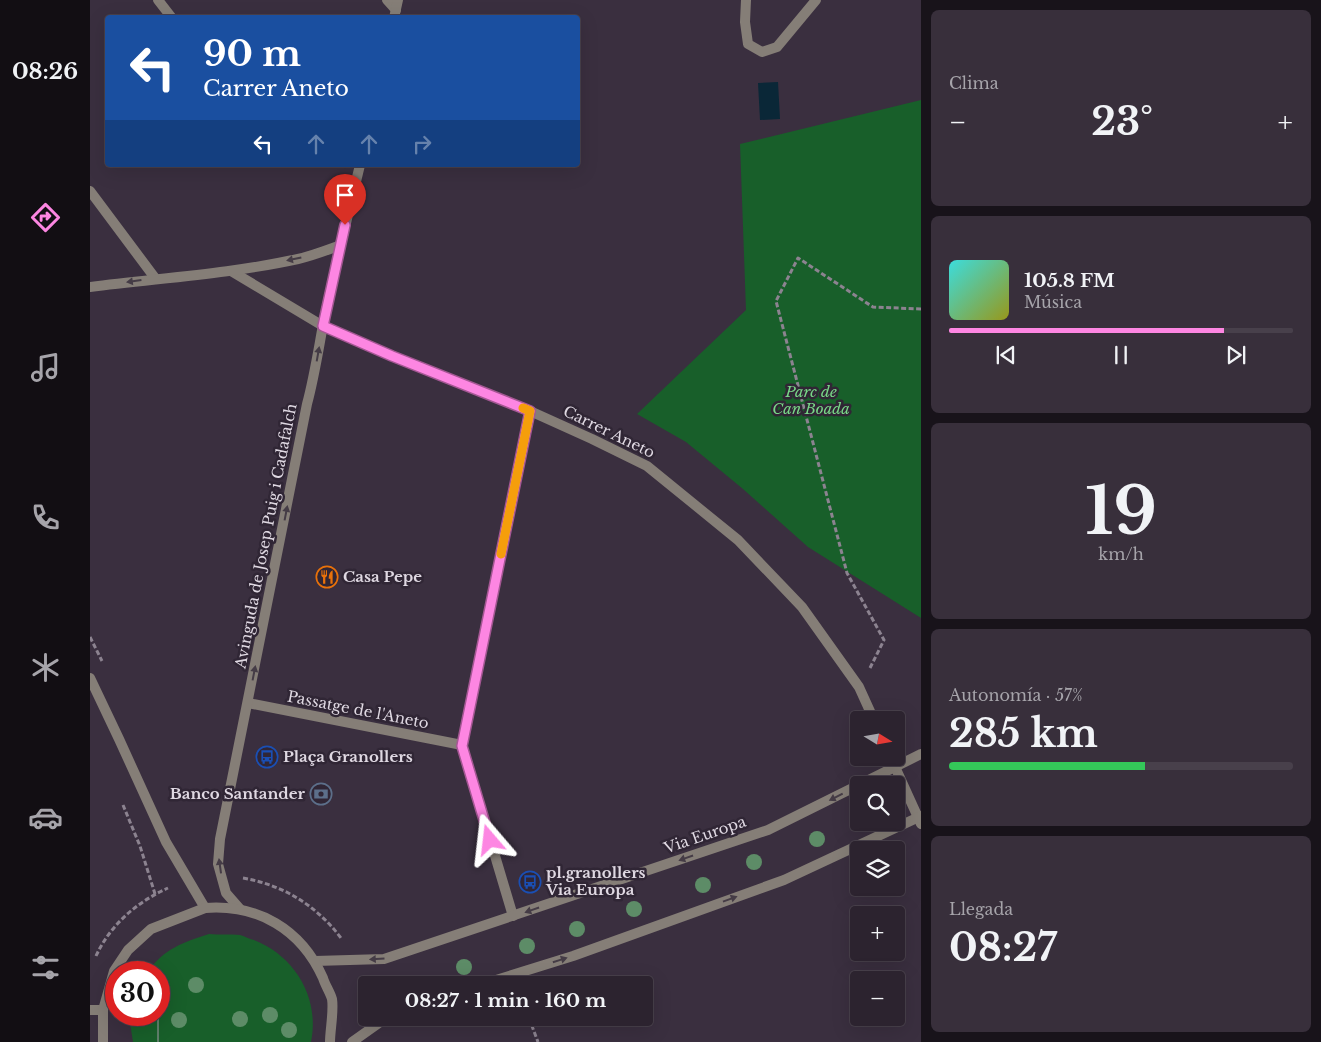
<!DOCTYPE html>
<html lang="es">
<meta charset="utf-8">
<style>
:root{--surface:#2c232f;--page:#382f3b;--text:#f1f3f6;--muted:#a6a4aa;--line:#48404b;--accent:#fd86e2}
body{margin:0;font-family:"Libre Baskerville",serif;background:var(--page);color:var(--text);height:100vh;display:flex;flex-direction:column;font-size:19px;white-space:nowrap}
*{box-sizing:border-box;margin:0}
p{font-size:16px;color:var(--muted)}
.icon{flex:none;width:28px;height:28px;fill:none;stroke:currentColor;stroke-width:2;stroke-linecap:round;stroke-linejoin:round}
.map{position:relative;flex:1;overflow:hidden}
.drawer{display:flex;flex-direction:column;gap:10px;padding:10px;background:#18131a;width:400px}
.drawer>*{flex:none}
.banner{position:absolute;left:15px;top:15px;width:475px;height:152px;border-radius:5px;box-shadow:0 5px 20px #0002,0 0 0 1px var(--line);background:#1a4fa0;color:#fff;overflow:hidden}
.needle{width:32px;rotate:101deg}
.buttons{position:absolute;left:760px;top:711px;display:grid;gap:10px}
.buttons a{display:grid;place-items:center;width:55px;height:55px;border-radius:5px;background:var(--surface);box-shadow:0 5px 20px #0002,0 0 0 1px var(--line);font-size:25px}
.speed{position:absolute;left:15px;top:961px;display:flex;gap:10px;font-size:25px;font-weight:700;text-align:center}
.speed>*{display:grid;place-content:center;width:65px;height:65px;border-radius:50%;background:var(--surface);box-shadow:0 5px 20px #0002,0 0 0 1px var(--line);line-height:1}
.speed .limit{border:8px solid #d22;background:#fff;color:#111}
.pin{position:absolute;display:grid;place-items:center;width:42px;height:42px;color:#fff;margin:-51px -21px;border-radius:50% 50% 50% 0;rotate:-45deg;box-shadow:0 0 5px #0007}
.pin .icon{rotate:45deg}
.me{position:absolute;width:55px;margin:-28px;rotate:343deg;stroke-linejoin:round;filter:drop-shadow(0 0 4px #0008)}
.turn{display:flex;align-items:center;gap:18px;height:105px;padding:0 15px;font-size:22px}
.turn .icon{width:65px;height:65px;stroke-width:2.5}
.turn b{display:block;font-size:35px;line-height:42px}
.lanes{display:flex;align-items:center;height:48px;padding:0 15px;background:#0003;justify-content:center;gap:25px;direction:ltr}
.lanes .off{opacity:.35}
.big{font-size:38px;font-weight:700;line-height:1.1}
.drawer .widget{flex:1;display:flex;flex-direction:column;justify-content:center;gap:8px;min-width:0;padding:0 18px;border-radius:8px;background:var(--page)}
.drawer .dial{align-items:center;gap:0}
.dial b{font-size:65px;line-height:1}
.song{display:flex;align-items:center;gap:15px}
.cover{width:60px;height:60px;border-radius:8px;background:linear-gradient(135deg,hsl(180 70% 55%),hsl(60 70% 35%))}
.played{height:5px;border-radius:2px;background:linear-gradient(90deg,var(--accent) 80%,var(--line) 80%)}
.keys{display:flex;justify-content:space-around;direction:ltr}
.heat{display:flex;justify-content:space-between;align-items:center;font-size:28px;direction:ltr}
.charge{height:8px;border-radius:4px;background:linear-gradient(90deg,#34c759 57%,var(--line) 0)}
.trip{position:absolute;left:268px;top:976px;width:295px;height:50px;border-radius:5px;background:var(--surface);box-shadow:0 5px 20px #0002,0 0 0 1px var(--line);font-weight:700;line-height:50px;text-align:center}
main{display:flex;flex:1;min-height:0}
.dock{display:flex;flex-direction:column;width:90px;justify-content:space-around;align-items:center;background:#120e13;color:var(--muted)}
.dock .icon{width:35px;height:35px}
.dock .current{color:var(--accent)}
.dock b{font-size:22px;color:var(--text)}
.map>svg:first-child{display:block}
</style>
<main>
<nav class="dock">
<b>08:26</b>
<svg class="icon current" aria-label="directions" viewBox="0 0 24 24"><path d="M12 3l9 9-9 9-9-9zM9 14v-3h6M13 9l2 2-2 2"/></svg>
<svg class="icon" aria-label="music" viewBox="0 0 24 24"><path d="M9 18V5l10-2v13"/><circle cx="6" cy="18" r="3"/><circle cx="16" cy="16" r="3"/></svg>
<svg class="icon" aria-label="phone" viewBox="0 0 24 24"><path d="M5 4h4l2 5-3 2q2 4 5 5l2-3 5 2v4C11 20 4 13 5 4z"/></svg>
<svg class="icon" aria-label="climate" viewBox="0 0 24 24"><path d="M12 3v18M4 7l16 10M4 17L20 7"/></svg>
<svg class="icon" aria-label="car" viewBox="0 0 24 24"><path d="M5 17H2v-5l4-1 3-4h7l3 4 3 1v5h-3M9 17h6M6 11h13"/><circle cx="7" cy="17" r="2"/><circle cx="17" cy="17" r="2"/></svg>
<svg class="icon" aria-label="filters" viewBox="0 0 24 24"><path d="M4 7h16M4 17h16"/><circle cx="9" cy="7" r="2"/><circle cx="15" cy="17" r="2"/></svg>
</nav>
<div class="map">
<svg width="831" height="1042" viewBox="0 0 831 1042">
<rect width="100%" height="100%" fill="#3a2f3f"/>
<!-- green -->
<g fill="#185f2a">
<path d="M831 100V618L718 547 653 489 596 442 547 414 656 310 650 144Z"/>
<path d="M119 934C129 935 140 934 150 935 154 936 159 939 164 940 205 956 230 998 221 1042H43L40 1023 41 1015H69V972H58C73 949 94 942 119 934Z"/>
</g>
<!-- water -->
<path fill="#0a2737" d="M688 82 690 119 670 120 668 83Z"/>
<g fill="none" stroke-linecap="round" stroke-linejoin="round">
<!-- path -->
<g stroke="#8c8390" stroke-width="3" stroke-dasharray="5 2.5" stroke-linecap="butt">
<path d="M0 637 12 661"/>
<path d="M780 668 794 640 757 573 686 301 708 258 783 307 831 309"/>
<path d="M33 805 50 846 65 894"/>
<path d="M153 878C193 885 226 905 251 938"/>
<path d="M6 956C20 925 47 902 78 888"/>
<path d="M271 980 276 1005"/>
<path d="M439 1018 448 1042"/>
</g>
<!-- minor -->
<g stroke="#857e77" stroke-width="10">
<path d="M68 0 82 18"/>
<path d="M297 0 306 10"/>
<path d="M656 0 655 22 658 44 672 52 687 47 726 0"/>
<path d="M304 18 308 0"/>
<path d="M0 191 65 278"/>
<path d="M141 271 233 326 302 356 440 411 502 439 557 466 648 540 712 607 769 687 784 720"/>
<path d="M0 287C69 278 139 274 208 259 222 256 237 250 251 245"/>
<path d="M158 703 372 745"/>
<path d="M801 758 831 824"/>
<path d="M150 909 136 893 128 864 130 839 217 404C224 378 228 352 233 325 244 272 257 218 270 165"/>
<path d="M423 916 372 745 440 411"/>
</g>
<!-- tertiary -->
<g stroke="#857e77" stroke-width="10">
<path d="M0 678 29 739 76 842 115 908"/>
<path d="M225 961 294 959 678 830 831 754"/>
<path d="M390 985 483 956 694 880 831 816"/>
<path d="M0 1010H13"/>
<path d="M13 1042V1010L24 971 38 950 61 929 115 908C168 904 211 929 233 978 235 985 240 992 242 999 244 1011 240 1030 240 1042"/>
<path d="M262 1042 296 1018"/>
</g>
<!-- tram -->
<path stroke="#a59da9" stroke-width="1" d="M68 1042V1015"/>
</g>
<!-- trees -->
<g fill="#5d8c67">
<circle cx="727" cy="839" r="8"/>
<circle cx="664" cy="862" r="8"/>
<circle cx="613" cy="885" r="8"/>
<circle cx="544" cy="909" r="8"/>
<circle cx="487" cy="929" r="8"/>
<circle cx="437" cy="946" r="8"/>
<circle cx="374" cy="967" r="8"/>
<circle cx="106" cy="985" r="8"/>
<circle cx="180" cy="1015" r="8"/>
<circle cx="150" cy="1019" r="8"/>
<circle cx="89" cy="1020" r="8"/>
<circle cx="199" cy="1030" r="8"/>
</g>
<!-- one-way arrows -->
<defs><path id="oneway-solid" d="M-6-.8H1V-3.2L6.5 0L1 3.2V.8H-6Z" transform="scale(1.25)"/></defs>
<g fill="#453c46">
<use href="#oneway-solid" transform="translate(204 259) rotate(168)"/>
<use href="#oneway-solid" transform="translate(44 281) rotate(172)"/>
<use href="#oneway-solid" transform="translate(228 354) rotate(-80)"/>
<use href="#oneway-solid" transform="translate(196 513) rotate(-79)"/>
<use href="#oneway-solid" transform="translate(164 673) rotate(-79)"/>
<use href="#oneway-solid" transform="translate(746 797) rotate(153)"/>
<use href="#oneway-solid" transform="translate(596 858) rotate(161)"/>
<use href="#oneway-solid" transform="translate(130 866) rotate(-98)"/>
<use href="#oneway-solid" transform="translate(640 899) rotate(-20)"/>
<use href="#oneway-solid" transform="translate(442 910) rotate(161)"/>
<use href="#oneway-solid" transform="translate(287 959) rotate(177)"/>
<use href="#oneway-solid" transform="translate(470 960) rotate(-18)"/>
</g>
<g fill="none" stroke-linecap="round" stroke-linejoin="round">
<!-- route casing -->
<g stroke="#a45793" stroke-width="12">
<path id="route" d="M255 225 233 326 302 356 440 411 372 746 400 840"/>
</g>
<!-- route -->
<use href="#route" stroke="#fd86e2" stroke-width="9"/>
<!-- slow -->
<path stroke="#f59e0b" stroke-width="9" d="M411 554 440 411 433 408"/>
</g>
<!-- icons -->
<defs>
<g id="restaurant-ring" transform="scale(1.125)"><circle r="9.5" fill="#302635" stroke="#e8710a" stroke-width="1.5"/><path d="M-5-6h1v4h1v-4h1v4h1v-4h1v5L-1.5 .5V6h-2V.5L-5-1ZM5-6V6H3V1.5H1.5Q1.5-4 5-6Z" fill="#e8710a"/></g>
<g id="bus-ring" transform="scale(1.125)"><circle r="9.5" fill="#302635" stroke="#1a4fb4" stroke-width="1.5"/><path d="M-5-6H5V4H4V6H2V4H-2V6H-4V4H-5ZM-3.5-4V0h7V-4ZM-3.5 1.2v1.5H-2V1.2ZM2 1.2v1.5H3.5V1.2Z" fill="#1a4fb4"/></g>
<g id="bank-ring" transform="scale(1.125)"><circle r="9.5" fill="#302635" stroke="#5c6f8a" stroke-width="1.5"/><path d="M-6-4H6V4H-6ZM0-2.3a2.3 2.3 0 1 0 0 4.6a2.3 2.3 0 1 0 0-4.6Z" fill="#5c6f8a"/></g>
</defs>
<g fill-rule="evenodd">
<use href="#restaurant-ring" x="237" y="577"/>
<use href="#bus-ring" x="177" y="757"/>
<use href="#bank-ring" x="231" y="794"/>
<use href="#bus-ring" x="440" y="882"/>
</g>
<g text-anchor="middle" stroke-width="5" stroke-linejoin="round" paint-order="stroke">
<!-- park labels -->
<g font-size="15" font-style="italic" fill="#79d888" stroke="#302635">
<text x="721" y="397">Parc de<tspan x="721" dy="17">Can Boada</tspan></text>
</g>
<!-- street labels -->
<g font-size="15" fill="#dfd8e2" stroke="#302635">
<text transform="translate(519 432) rotate(26)" y="5">Carrer Aneto</text>
<text transform="translate(176 536) rotate(-79)" y="5">Avinguda de Josep Puig i Cadafalch</text>
<text transform="translate(268 710) rotate(11)" y="5">Passatge de l'Aneto</text>
<text transform="translate(615 835) rotate(-19)" y="5">Via Europa</text>
</g>
<!-- poi labels -->
<g font-size="15" font-weight="bold" fill="#dfd8e2" stroke="#302635" text-anchor="start">
<text x="253" y="582">Casa Pepe</text>
<text x="193" y="762">Plaça Granollers</text>
<text x="215" y="799" text-anchor="end">Banco Santander</text>
<text x="456" y="878">pl.granollers<tspan x="456" dy="17">Via Europa</tspan></text>
</g>
</g>
</svg>
<div class="buttons">
<a><svg class="needle" viewBox="-14 -14 28 28"><path d="M0-13l5 13h-10z" fill="#e53935"/><path d="M0 13l5-13h-10z" fill="#a6a4aa"/></svg></a>
<a><svg class="icon" aria-label="search" viewBox="0 0 24 24"><circle cx="10" cy="10" r="6"/><path d="M15 15l6 6"/></svg></a>
<a><svg class="icon" aria-label="layers" viewBox="0 0 24 24"><path d="M12 4l9 5-9 5-9-5zM3 14l9 5 9-5"/></svg></a>
<a>+</a>
<a>−</a>
</div>
<div class="speed"><div class="limit">30</div></div>
<div class="pin" style="left:255px;top:225px;background:#d93025"><svg class="icon" aria-label="arrive" viewBox="0 0 24 24"><path d="M6 21V4h12l-3 4 3 4H6"/></svg></div>
<svg class="me" style="left:400px;top:840px" viewBox="-20 -20 40 40"><path d="M0-17L14 15 0 8-14 15z" fill="#fd86e2" stroke="#fff" stroke-width="4"/></svg>
<div class="trip">08:27 · 1 min · 160 m</div>
<div class="banner">
<div class="turn"><svg class="icon" aria-label="left" viewBox="0 0 24 24"><path d="M17 20v-9H6M10 6l-5 5 5 5"/></svg><div><b>90 m</b>Carrer Aneto</div></div>
<div class="lanes"><svg class="icon" aria-label="left" viewBox="0 0 24 24"><path d="M17 20v-9H6M10 6l-5 5 5 5"/></svg><svg class="icon off" aria-label="ahead" viewBox="0 0 24 24"><path d="M12 20V5M6 11l6-6 6 6"/></svg><svg class="icon off" aria-label="ahead" viewBox="0 0 24 24"><path d="M12 20V5M6 11l6-6 6 6"/></svg><svg class="icon off" aria-label="right" viewBox="0 0 24 24"><path d="M7 20v-9h11M14 6l5 5-5 5"/></svg></div>
</div>
</div>
<section class="drawer">
<div class="widget"><p>Clima</p>
<div class="heat"><a>−</a><b class="big">23°</b><a>+</a></div>
</div>
<div class="widget">
<div class="song"><i class="cover"></i><div><b>105.8 FM</b><p>Música</p></div></div>
<div class="played"></div>
<div class="keys"><svg class="icon" aria-label="previous" viewBox="0 0 24 24"><path d="M18 5L8 12l10 7zM5 5v14"/></svg><svg class="icon" aria-label="pause" viewBox="0 0 24 24"><path d="M8 5v14M16 5v14"/></svg><svg class="icon" aria-label="next" viewBox="0 0 24 24"><path d="M6 5l10 7-10 7zM19 5v14"/></svg></div>
</div>
<div class="widget dial"><b>19</b><p>km/h</p></div>
<div class="widget"><p>Autonomía · 57%</p><b class="big">285 km</b><div class="charge"></div></div>
<div class="widget"><p>Llegada</p><b class="big">08:27</b></div>
</section>
</main>
